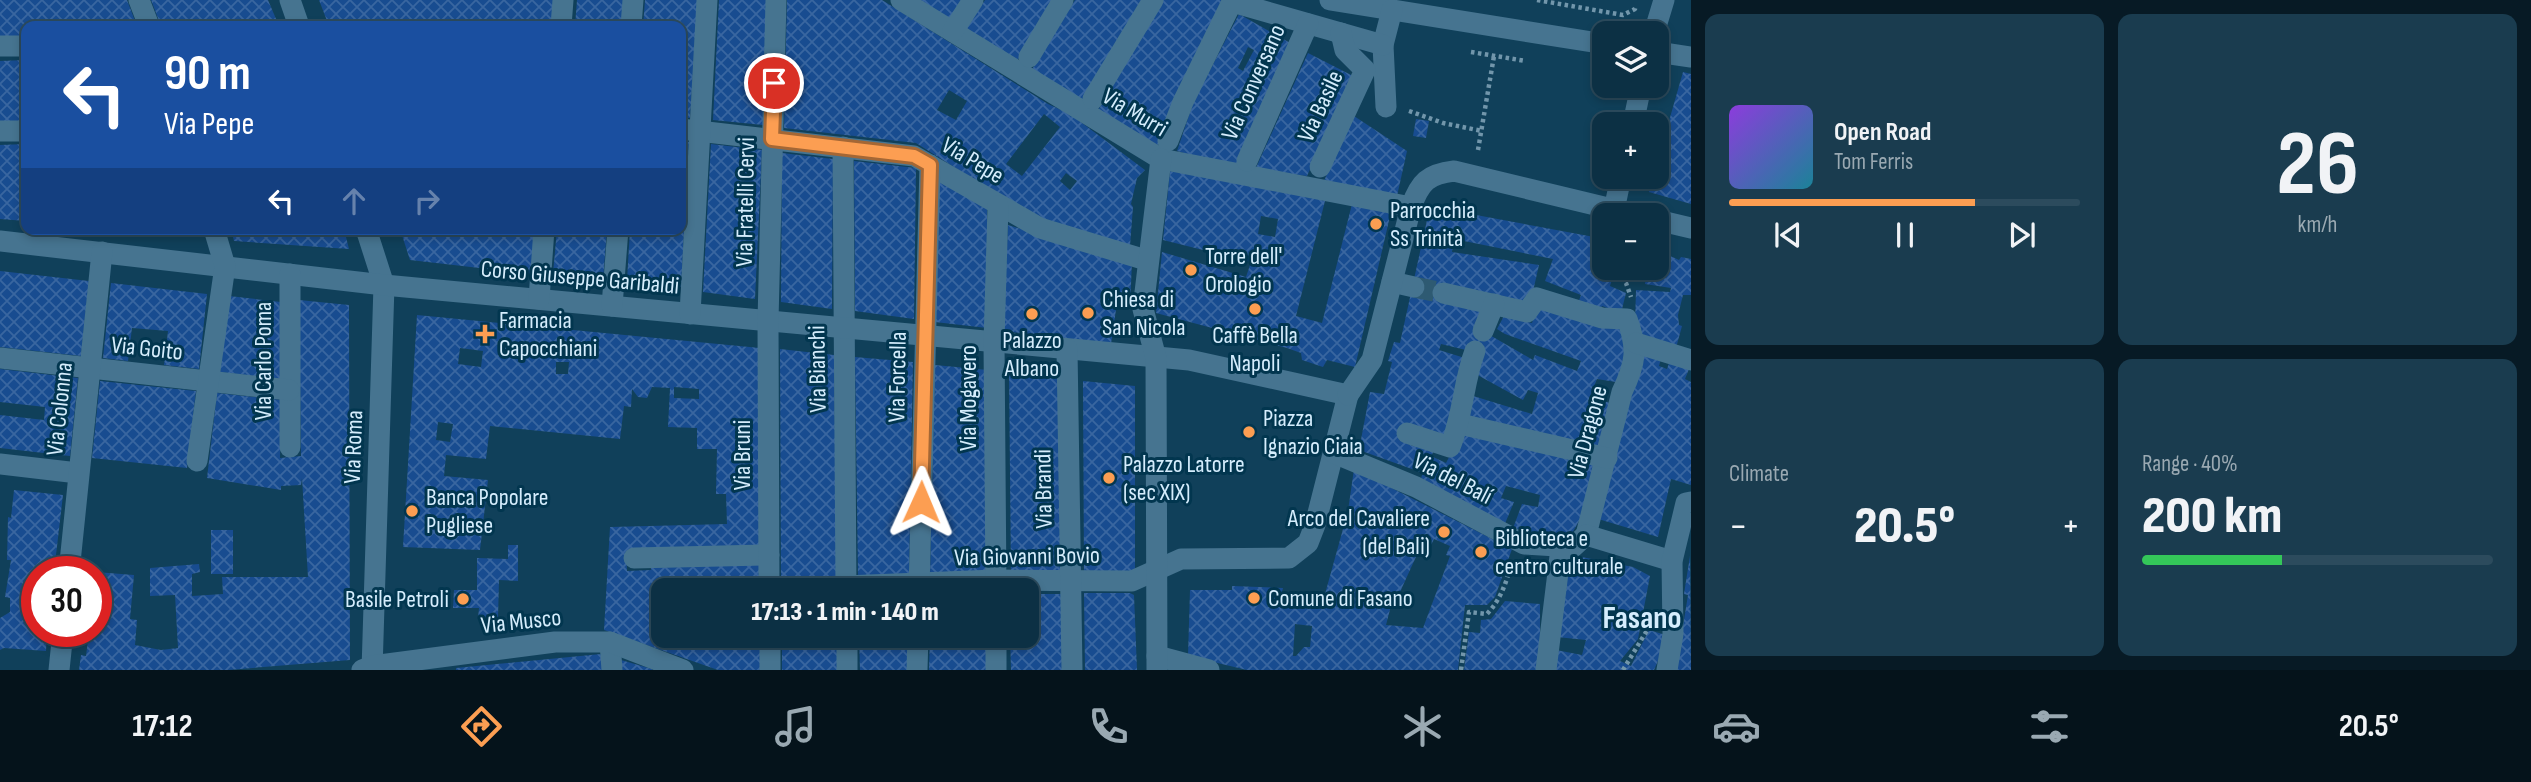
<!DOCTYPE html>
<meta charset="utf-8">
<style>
:root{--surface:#0c3044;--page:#1a3c4f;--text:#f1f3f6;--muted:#9aa9b2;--line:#2c4b5d;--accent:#fc9e52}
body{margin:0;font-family:"Sofia Sans Condensed",sans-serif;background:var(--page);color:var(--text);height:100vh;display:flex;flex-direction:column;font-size:26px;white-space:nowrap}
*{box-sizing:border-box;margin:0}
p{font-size:23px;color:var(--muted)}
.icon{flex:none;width:38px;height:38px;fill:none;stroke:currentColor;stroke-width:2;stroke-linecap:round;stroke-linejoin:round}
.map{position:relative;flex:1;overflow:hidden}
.sheet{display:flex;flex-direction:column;gap:14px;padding:14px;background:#071a25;width:840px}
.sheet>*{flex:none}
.banner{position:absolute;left:21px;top:21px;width:665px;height:214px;border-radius:14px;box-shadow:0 4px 10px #0003,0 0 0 2px var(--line);background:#1a4fa0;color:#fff;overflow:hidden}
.buttons{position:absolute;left:1592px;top:21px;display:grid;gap:14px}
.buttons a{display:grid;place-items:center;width:77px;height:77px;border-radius:14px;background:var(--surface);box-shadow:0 4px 10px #0003,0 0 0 2px var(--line);font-size:35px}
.speed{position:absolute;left:21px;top:556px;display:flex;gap:14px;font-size:35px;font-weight:700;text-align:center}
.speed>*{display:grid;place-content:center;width:91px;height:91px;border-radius:50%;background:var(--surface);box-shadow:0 4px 10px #0003,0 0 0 2px var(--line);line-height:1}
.speed .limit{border:10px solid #d22;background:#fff;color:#111}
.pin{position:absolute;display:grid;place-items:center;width:60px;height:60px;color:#fff;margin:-30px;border:4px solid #fff;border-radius:50%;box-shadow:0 2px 7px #0007}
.me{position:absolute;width:77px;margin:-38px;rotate:1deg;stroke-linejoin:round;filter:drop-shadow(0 0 5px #0008)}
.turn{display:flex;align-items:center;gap:24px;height:147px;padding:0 28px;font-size:32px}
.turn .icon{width:91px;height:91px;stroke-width:2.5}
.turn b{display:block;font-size:49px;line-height:60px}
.lanes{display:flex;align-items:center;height:66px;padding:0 28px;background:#0003;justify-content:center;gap:35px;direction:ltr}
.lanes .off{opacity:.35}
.big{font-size:52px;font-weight:800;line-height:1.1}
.sheet .tile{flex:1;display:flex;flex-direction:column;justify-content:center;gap:10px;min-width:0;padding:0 24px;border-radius:14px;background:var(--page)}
.sheet .dial{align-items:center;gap:0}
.dial b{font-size:91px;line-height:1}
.song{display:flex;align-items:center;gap:21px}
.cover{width:84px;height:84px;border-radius:10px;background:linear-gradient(135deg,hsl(270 70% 55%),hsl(190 70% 35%))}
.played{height:7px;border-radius:4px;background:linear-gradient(90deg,var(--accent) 70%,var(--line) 70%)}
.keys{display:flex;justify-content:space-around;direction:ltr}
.heat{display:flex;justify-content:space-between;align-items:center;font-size:38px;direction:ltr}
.charge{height:10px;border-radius:5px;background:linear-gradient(90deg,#34c759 40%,var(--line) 0)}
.sheet .tiles{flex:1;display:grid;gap:14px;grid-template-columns:repeat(2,1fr)}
.trip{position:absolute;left:651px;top:578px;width:388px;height:70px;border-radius:14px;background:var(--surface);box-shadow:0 4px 10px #0003,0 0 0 2px var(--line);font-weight:800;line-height:70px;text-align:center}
.dock{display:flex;height:112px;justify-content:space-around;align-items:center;background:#05131b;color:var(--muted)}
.dock .icon{width:49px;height:49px}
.dock .selected{color:var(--accent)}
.dock b{font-size:32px;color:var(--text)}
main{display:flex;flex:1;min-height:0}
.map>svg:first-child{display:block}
</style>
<main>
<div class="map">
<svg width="1691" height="670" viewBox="0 0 1691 670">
<defs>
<pattern id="building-cross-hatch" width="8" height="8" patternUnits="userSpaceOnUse" patternTransform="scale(1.75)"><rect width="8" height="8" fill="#184c90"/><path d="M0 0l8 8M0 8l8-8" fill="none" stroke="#3966a0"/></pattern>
</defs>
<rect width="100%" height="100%" fill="#10405a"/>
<!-- building -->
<g fill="url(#building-cross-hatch)" fill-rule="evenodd">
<path d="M0 0H127L137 26H26V40L0 41Z"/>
<path d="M151 0H268L279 26H161Z"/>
<path d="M319 0H554L552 26H329Z"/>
<path d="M577 0H625L623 26H575Z"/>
<path d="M645 0H698L690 118 681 117V26H643Z"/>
<path d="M719 0H769L763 125 713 120Z"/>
<path d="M787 0H882L1048 104 1070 114 1145 170 1137 178 1131 204 1133 207 1130 246 1038 220 916 143 784 128ZM949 90 967 101 956 120 937 110ZM1044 114 1060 127 1022 176 1006 164ZM1066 173 1077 181 1070 190 1060 181Z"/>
<path d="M920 0H962L950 19Z"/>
<path d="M985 0H1054L1017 61 966 29Z"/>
<path d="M1075 0H1144L1082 102 1031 71Z"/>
<path d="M1163 0H1222L1158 145 1097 112Z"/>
<path d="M1239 14 1292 44 1235 168 1177 151 1193 103ZM1248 47 1254 50 1243 71 1238 68Z"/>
<path d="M1308 53 1353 76 1307 176 1255 170Z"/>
<path d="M26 60V121L0 122V61Z"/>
<path d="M1683 72 1691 74V204L1649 192 1653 177H1657V163Z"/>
<path d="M1354 116 1407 151 1397 196 1324 181 1351 117Z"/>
<path d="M1416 119 1429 121 1426 138 1413 136Z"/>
<path d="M681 141 689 142 681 287 646 286 645 283 627 281 630 229H681Z"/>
<path d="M26 144V221L0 219V145Z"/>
<path d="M711 144 762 150 755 299 703 292Z"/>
<path d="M782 153 833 159 832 309 781 302Z"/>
<path d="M854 161 916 168 914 319 855 311Z"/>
<path d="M1170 171 1326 197 1296 316 1322 323 1352 204 1391 212 1355 367 1327 360 1323 367 1302 360 1301 353 1287 348 1156 313 1162 252 1246 277 1251 262 1163 240ZM1261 216 1278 219 1275 237 1258 234Z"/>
<path d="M939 182 987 205V328L935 322Z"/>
<path d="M1429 211 1460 212 1605 239V268H1608L1605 276 1612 279 1610 286 1626 293 1621 313 1602 306 1600 313 1577 306 1581 295 1545 281 1553 259 1454 239 1452 252 1539 265 1531 300 1486 308 1481 330 1533 360 1535 355 1577 371 1581 361 1505 334 1497 329 1504 316 1532 323 1537 305 1624 327 1632 340 1622 383 1597 379 1588 401 1593 403 1595 398 1613 404 1603 453 1464 418 1470 395 1532 414 1538 393 1528 390 1523 400 1472 372 1470 351 1441 344 1439 350 1468 359 1450 439 1403 426 1399 440 1413 446 1414 442 1434 451 1431 456 1446 463 1463 430 1600 462 1591 500 1567 542 1539 541 1512 531 1522 504 1538 507 1540 495 1506 486 1501 498 1514 502 1504 526 1421 478 1423 473 1359 450 1370 392 1384 394 1392 362 1388 361 1394 342 1400 343Z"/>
<path d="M1008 225 1132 262 1130 306 1117 303 1111 344 1003 331Z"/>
<path d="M138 229H207V237L138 231Z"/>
<path d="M231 229H344L349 249 234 241Z"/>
<path d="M400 229H536L533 274 410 260Z"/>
<path d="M557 229H607L603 280 553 274Z"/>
<path d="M1657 250 1679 260 1681 257 1691 259V295H1683L1678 315 1679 325 1682 326 1676 348 1637 337 1635 323 1636 290 1670 292 1671 288 1645 284 1646 277 1620 271 1619 268H1657Z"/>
<path d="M0 271 89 281 81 356 0 347Z"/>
<path d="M111 283 207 294 199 369 164 365 168 331 132 328 128 361 103 358Z"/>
<path d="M229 296 281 302V379L220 372Z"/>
<path d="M299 300 349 305 350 660 228 670H79L81 655 86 656 89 632H96V572L134 575 130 619 137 620 135 645 161 650 178 648 175 595 150 596V568L199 564 200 572 192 574V596L223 594 222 577H308L302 478 301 485 281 486V490L207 478 217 393 281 400 280 458 301 456Z"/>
<path d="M417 315 760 348V546L626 551 627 571 651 570V565L759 561V590H663V635H760L761 670H718L604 630 610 527 727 524 726 494H716L717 449H697V428L668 427 670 388 652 387 647 398 638 397 632 389 631 407 624 406 620 439 490 426 486 459 446 455 444 476 488 480 480 550 403 547ZM460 348 483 351 481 367 458 364ZM556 362H569L568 374H556ZM674 387 699 389V399L674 398ZM438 422 453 424 450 442 436 440Z"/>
<path d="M780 349 834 355 837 578 781 580Z"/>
<path d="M1640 350 1662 355 1659 366 1667 369 1671 357 1691 364 1685 379 1691 382V485L1671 479 1658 537 1595 518Z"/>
<path d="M855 357 913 362 909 576 858 578Z"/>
<path d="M935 365 988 370 990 575 930 576Z"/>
<path d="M0 369 78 378 70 456 0 448V415L44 420 45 407 0 402Z"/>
<path d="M1009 373 1063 379V573L1011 574Z"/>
<path d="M100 381 196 391 187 468 92 458Z"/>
<path d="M1083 381 1135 386V571L1084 572Z"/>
<path d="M1354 469 1512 549 1495 597 1487 605H1465L1458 670H1247L1188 656 1190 590H1232V586L1283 588 1282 592 1325 594 1348 511ZM1434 539 1450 546 1446 555 1450 556 1423 628 1386 625 1392 602 1395 603 1420 548 1428 551ZM1295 624 1312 626 1310 647H1304L1296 656H1293Z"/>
<path d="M14 490 63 495 54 572H37V632H47L46 651 4 648 0 650V618L10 612V598L5 597 11 560H7L8 517 11 518Z"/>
<rect x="211" y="530" width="22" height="44"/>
<path d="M508 545H518V581L499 580 498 618H478L479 608H453L454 590H477V558L508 559Z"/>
<path d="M1566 554 1633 567 1650 576 1638 639 1620 661 1631 666 1649 630 1669 636 1654 670H1553L1556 650 1582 655 1586 640 1557 637Z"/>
<path d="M1690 556 1691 670H1676L1688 595 1684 594Z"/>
<path d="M1084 593H1130L1134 595 1137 670H1085Z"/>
<path d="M1027 594H1063L1065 670H1011L1010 635H1027Z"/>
<path d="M1505 601 1540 604V670H1464L1469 632 1480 633 1481 620 1491 619Z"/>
<path d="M782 635H837L838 670H782Z"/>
<path d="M859 635H908L907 670H860Z"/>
<path d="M930 635H989L990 670H929Z"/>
<path d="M601 654 603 670H456V668Z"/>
<path d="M621 660 652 669V670H621Z"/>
</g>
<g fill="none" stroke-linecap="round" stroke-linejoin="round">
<!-- minor-tunnel -->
<path stroke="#2e5a72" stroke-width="21" stroke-dasharray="21 10" stroke-linecap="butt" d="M1414 287 1443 293"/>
<!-- path -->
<g stroke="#7296ab" stroke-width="4.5" stroke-dasharray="3.5 3.5" stroke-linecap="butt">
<path d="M1537 0 1623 15 1635 9 1636 5"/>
<path d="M1471 52 1526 61"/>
<path d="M1409 111 1443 123 1482 131"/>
<path d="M1478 150 1494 56"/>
<path d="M1613 268 1612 271 1626 283 1631 297"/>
<path d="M1461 670 1469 612 1487 614C1502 598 1506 582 1512 562"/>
<path d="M1623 670 1649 627"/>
</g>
<!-- minor -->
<g stroke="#467490" stroke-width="21">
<path d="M139 0 149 26"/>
<path d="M290 0 299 26"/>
<path d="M901 0 1161 159 1411 207"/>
<path d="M1330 0 1605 44"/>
<path d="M561 26 563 0"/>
<path d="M631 26 633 0"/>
<path d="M953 31 973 0"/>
<path d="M1654 33 1664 0"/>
<path d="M0 46H26"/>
<path d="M1657 52 1691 57"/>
<path d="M1029 57 1063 0"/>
<path d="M1093 99 1153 0"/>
<path d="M1386 107 1383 45 1392 10"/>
<path d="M1633 124 1641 86"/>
<path d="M681 129 914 156 1040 228 1146 260"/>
<path d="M0 131H26"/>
<path d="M1168 141 1183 102 1232 2 1383 45"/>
<path d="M843 147 846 590"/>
<path d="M1247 161 1308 24"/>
<path d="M1320 167 1365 70 1345 50 1341 33"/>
<path d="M1614 210 1621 177"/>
<path d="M1657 220 1691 228"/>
<path d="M366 229 384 285 372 670"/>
<path d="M0 241 384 285 1189 360 1348 395 1315 525 1308 543 1289 558 1181 559 1132 581 995 580 769 589"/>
<path d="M290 274V447"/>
<path d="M1392 282 1414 287"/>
<path d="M1443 293 1527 312 1537 298 1602 318 1627 319C1638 348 1636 363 1622 392L1586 535"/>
<path d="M539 299 544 229"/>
<path d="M612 306 618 229"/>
<path d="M690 314 707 0"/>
<path d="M1483 331 1494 304"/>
<path d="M1636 343 1691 360"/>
<path d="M1067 349 1072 670"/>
<path d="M0 358 289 390"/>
<path d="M1348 395 1372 360 1411 207C1420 182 1428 174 1454 171L1637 215"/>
<path d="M1460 424 1607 458"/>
<path d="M1407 433 1450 447C1464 413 1463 382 1475 351"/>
<path d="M1334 453 1416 487 1524 544 1573 547 1586 535"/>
<path d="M197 461 225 266 214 229"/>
<path d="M0 464 78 473"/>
<path d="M1586 535 1672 561"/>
<path d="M634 558 769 555"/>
<path d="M69 572 102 252"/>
<path d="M769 590 768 321 776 0"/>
<path d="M919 590 930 165"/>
<path d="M996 590 994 342 998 206"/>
<path d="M770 635V670"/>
<path d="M847 635V670"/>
<path d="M996 635V670"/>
<path d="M610 642 612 670"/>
<path d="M1157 656 1209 670"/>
<path d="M59 670 63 632"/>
<path d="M362 670 372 666 555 642H610L683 670"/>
<path d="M917 670 918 635"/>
<path d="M1157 670 1156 358 1143 309 1161 159"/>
<path d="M1546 670 1561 548"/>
<path d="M1667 670 1673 634 1672 561 1686 503 1691 502"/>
</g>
</g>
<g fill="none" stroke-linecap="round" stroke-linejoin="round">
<!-- route casing -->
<g stroke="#a46735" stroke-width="18">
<path id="route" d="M774 83 772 139 914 156 930 165 921 502"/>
</g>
<!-- route -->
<use href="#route" stroke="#fc9e52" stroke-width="12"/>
</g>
<!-- markers -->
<g fill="#fc9e52" stroke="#02364f" stroke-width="2.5">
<circle cx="1376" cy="224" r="7"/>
<circle cx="1191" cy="270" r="7"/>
<circle cx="1255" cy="309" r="7"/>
<circle cx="1088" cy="313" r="7"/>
<circle cx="1032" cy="314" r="7"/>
<path d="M481.5 323.5h7v7h7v7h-7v7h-7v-7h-7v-7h7z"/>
<circle cx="1249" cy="432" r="7"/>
<circle cx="1109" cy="478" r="7"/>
<circle cx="412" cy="511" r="7"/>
<circle cx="1444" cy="532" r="7"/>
<circle cx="1481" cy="552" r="7"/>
<circle cx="1254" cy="598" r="7"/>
<circle cx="463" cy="599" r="7"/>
</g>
<g text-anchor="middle" stroke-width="6" stroke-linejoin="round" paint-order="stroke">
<!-- street labels -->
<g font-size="24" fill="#d5edfd" stroke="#02364f">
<text transform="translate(1253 82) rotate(-66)" y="8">Via Conversano</text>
<text transform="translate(1320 106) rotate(-65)" y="8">Via Basile</text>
<text transform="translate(1135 112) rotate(31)" y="8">Via Murri</text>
<text transform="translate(973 160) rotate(31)" y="8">Via Pepe</text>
<text transform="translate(745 202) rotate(-89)" y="8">Via Fratelli Cervi</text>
<text transform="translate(580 277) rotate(5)" y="8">Corso Giuseppe Garibaldi</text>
<text transform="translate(147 348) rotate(6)" y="8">Via Goito</text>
<text transform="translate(263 361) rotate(-90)" y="8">Via Carlo Poma</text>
<text transform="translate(817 369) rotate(-91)" y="8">Via Bianchi</text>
<text transform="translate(897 377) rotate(-89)" y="8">Via Forcella</text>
<text transform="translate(968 398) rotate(-90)" y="8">Via Mogavero</text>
<text transform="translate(59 409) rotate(-84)" y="8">Via Colonna</text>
<text transform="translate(1587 432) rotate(-75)" y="8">Via Dragone</text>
<text transform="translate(353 447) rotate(-88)" y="8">Via Roma</text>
<text transform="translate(742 455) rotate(-90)" y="8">Via Bruni</text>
<text transform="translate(1453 478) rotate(27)" y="8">Via del Balí</text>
<text transform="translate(1043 489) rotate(-91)" y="8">Via Brandi</text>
<text transform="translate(1027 556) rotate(-1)" y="8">Via Giovanni Bovio</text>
<text transform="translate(521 621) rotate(-6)" y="8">Via Musco</text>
</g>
<!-- poi labels -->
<g font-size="24" fill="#d5edfd" stroke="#02364f" text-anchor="start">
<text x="1390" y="218">Parrocchia<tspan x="1390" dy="28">Ss Trinità</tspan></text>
<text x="1205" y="264">Torre dell'<tspan x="1205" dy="28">Orologio</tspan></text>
<text x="1102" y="307">Chiesa di<tspan x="1102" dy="28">San Nicola</tspan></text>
<text x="499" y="328">Farmacia<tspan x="499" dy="28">Capocchiani</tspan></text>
<text x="1255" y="343" text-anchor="middle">Caffè Bella<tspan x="1255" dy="28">Napoli</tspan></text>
<text x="1032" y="348" text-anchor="middle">Palazzo<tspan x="1032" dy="28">Albano</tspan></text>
<text x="1263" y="426">Piazza<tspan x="1263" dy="28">Ignazio Ciaia</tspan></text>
<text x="1123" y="472">Palazzo Latorre<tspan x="1123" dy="28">(sec XIX)</tspan></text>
<text x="426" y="505">Banca Popolare<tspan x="426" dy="28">Pugliese</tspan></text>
<text x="1430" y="526" text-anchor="end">Arco del Cavaliere<tspan x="1430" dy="28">(del Bali)</tspan></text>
<text x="1495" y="546">Biblioteca e<tspan x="1495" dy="28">centro culturale</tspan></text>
<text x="1268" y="606">Comune di Fasano</text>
<text x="449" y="607" text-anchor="end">Basile Petroli</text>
</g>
<!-- district labels -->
<g font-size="32" font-weight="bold" fill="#d5edfd" stroke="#02364f">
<text x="1642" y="628">Fasano</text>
</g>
</g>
</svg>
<div class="buttons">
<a><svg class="icon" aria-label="layers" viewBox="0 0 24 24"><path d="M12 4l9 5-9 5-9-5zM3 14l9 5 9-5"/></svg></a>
<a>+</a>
<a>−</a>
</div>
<div class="speed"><div class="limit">30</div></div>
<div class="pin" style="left:774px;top:83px;background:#d93025"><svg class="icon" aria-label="arrive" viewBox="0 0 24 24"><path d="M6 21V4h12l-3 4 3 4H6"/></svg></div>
<svg class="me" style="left:921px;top:502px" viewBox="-20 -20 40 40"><path d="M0-17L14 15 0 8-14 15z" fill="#fc9e52" stroke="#fff" stroke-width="4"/></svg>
<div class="trip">17:13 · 1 min · 140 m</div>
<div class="banner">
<div class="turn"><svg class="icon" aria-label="left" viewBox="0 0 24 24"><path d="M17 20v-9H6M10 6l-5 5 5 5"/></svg><div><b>90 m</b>Via Pepe</div></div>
<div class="lanes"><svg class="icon" aria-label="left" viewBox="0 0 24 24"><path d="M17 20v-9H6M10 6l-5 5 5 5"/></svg><svg class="icon off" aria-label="ahead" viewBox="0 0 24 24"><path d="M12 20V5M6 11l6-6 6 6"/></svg><svg class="icon off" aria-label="right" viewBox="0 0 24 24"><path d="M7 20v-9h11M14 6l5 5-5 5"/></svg></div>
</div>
</div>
<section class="sheet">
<div class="tiles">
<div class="tile">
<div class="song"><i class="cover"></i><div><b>Open Road</b><p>Tom Ferris</p></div></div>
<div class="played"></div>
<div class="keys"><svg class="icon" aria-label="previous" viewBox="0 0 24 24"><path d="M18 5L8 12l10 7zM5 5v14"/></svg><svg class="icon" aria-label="pause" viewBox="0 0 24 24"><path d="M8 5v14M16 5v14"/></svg><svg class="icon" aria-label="next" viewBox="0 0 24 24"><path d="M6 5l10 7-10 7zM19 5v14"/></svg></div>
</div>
<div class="tile dial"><b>26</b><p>km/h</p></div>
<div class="tile"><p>Climate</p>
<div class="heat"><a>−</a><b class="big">20.5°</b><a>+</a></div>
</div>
<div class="tile"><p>Range · 40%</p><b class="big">200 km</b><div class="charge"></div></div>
</div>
</section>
</main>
<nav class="dock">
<b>17:12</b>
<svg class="icon selected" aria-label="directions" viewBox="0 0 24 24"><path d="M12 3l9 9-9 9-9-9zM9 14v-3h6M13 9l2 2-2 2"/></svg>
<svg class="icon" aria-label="music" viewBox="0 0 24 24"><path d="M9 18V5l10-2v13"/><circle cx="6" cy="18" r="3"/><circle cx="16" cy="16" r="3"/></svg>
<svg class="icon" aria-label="phone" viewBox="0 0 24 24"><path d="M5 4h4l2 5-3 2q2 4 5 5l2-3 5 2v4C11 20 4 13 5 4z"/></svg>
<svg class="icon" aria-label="climate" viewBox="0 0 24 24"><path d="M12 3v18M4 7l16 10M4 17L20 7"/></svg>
<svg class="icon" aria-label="car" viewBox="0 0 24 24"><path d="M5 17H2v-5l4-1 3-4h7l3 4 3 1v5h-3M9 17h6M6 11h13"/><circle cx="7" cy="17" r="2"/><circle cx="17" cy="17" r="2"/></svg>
<svg class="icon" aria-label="filters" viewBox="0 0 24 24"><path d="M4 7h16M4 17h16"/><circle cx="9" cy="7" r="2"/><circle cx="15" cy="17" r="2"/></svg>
<b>20.5°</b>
</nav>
